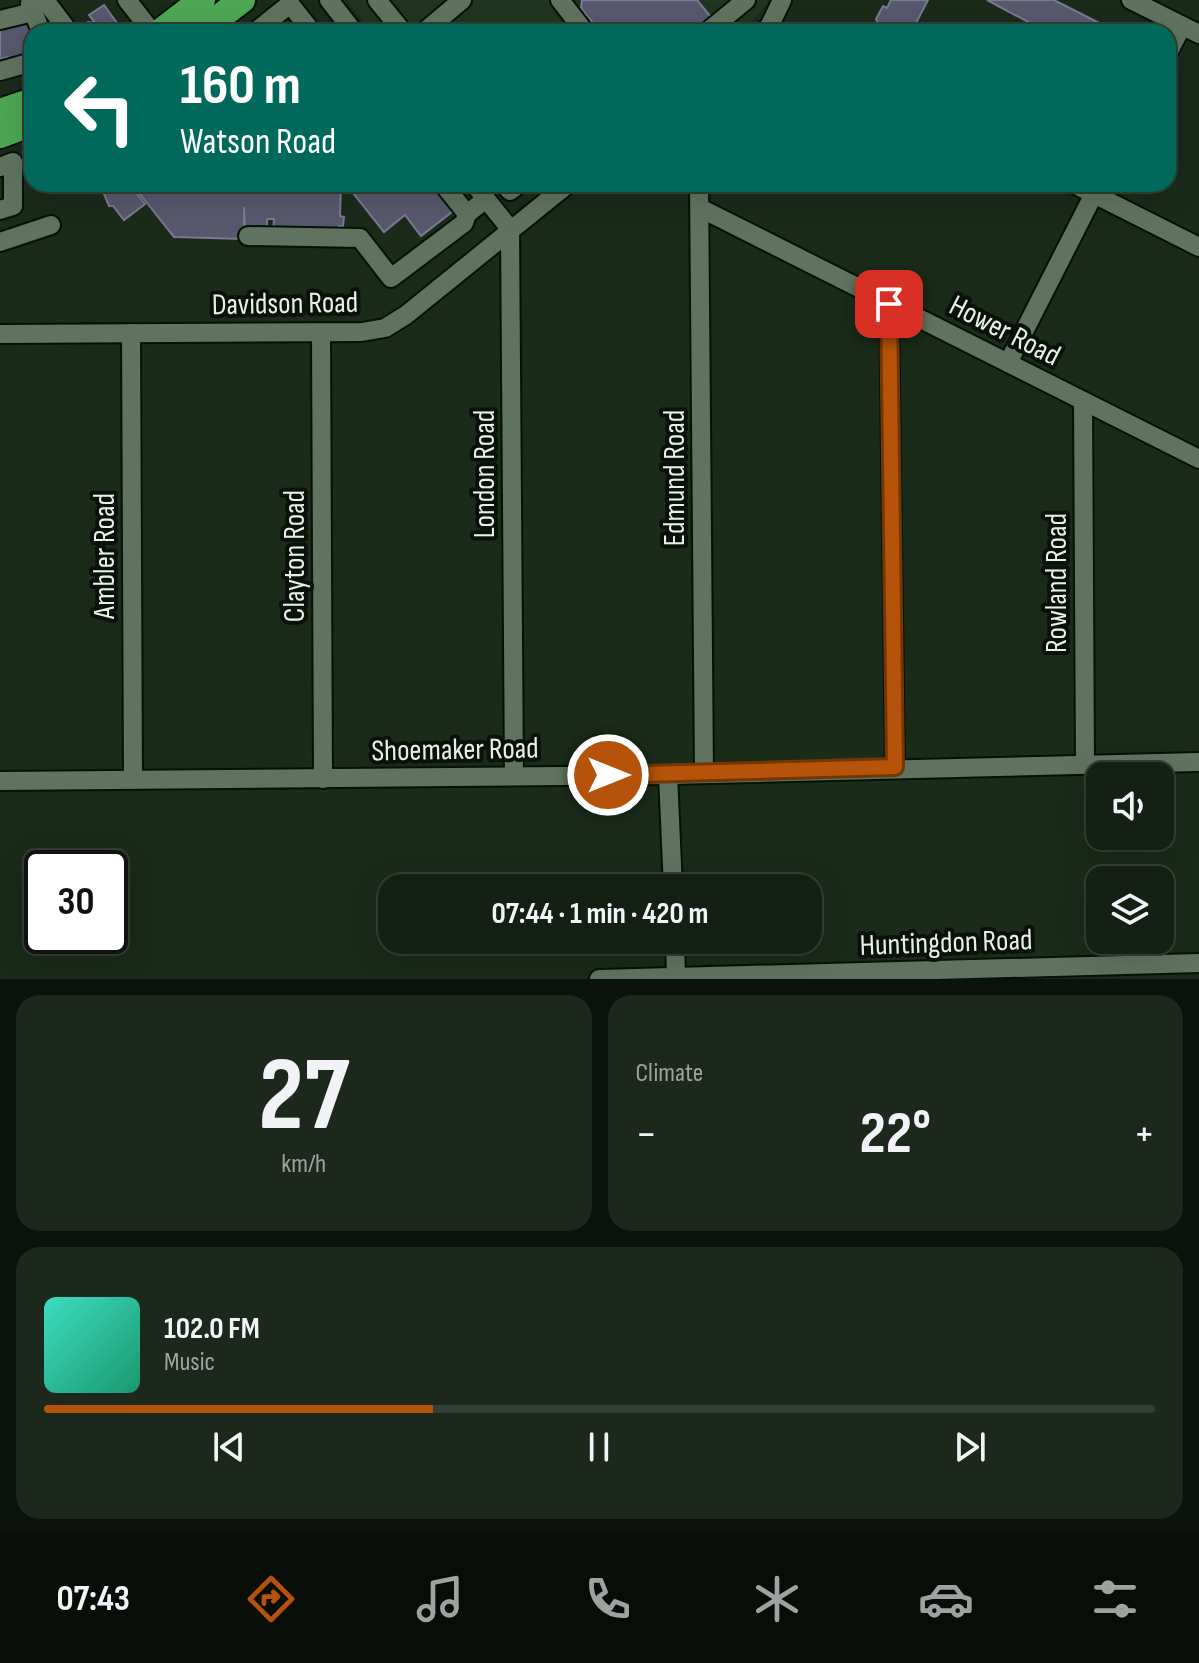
<!DOCTYPE html>
<meta charset="utf-8">
<style>
:root{--surface:#142014;--page:#1d281d;--text:#f1f3f6;--muted:#9da3a0;--line:#333e34;--accent:#b45309}
body{margin:0;font-family:"Sofia Sans Condensed",sans-serif;background:var(--page);color:var(--text);height:100vh;display:flex;flex-direction:column;font-size:30px;white-space:nowrap}
*{box-sizing:border-box;margin:0}
p{font-size:26px;color:var(--muted)}
.icon{flex:none;width:44px;height:44px;fill:none;stroke:currentColor;stroke-width:2;stroke-linecap:round;stroke-linejoin:round}
.map{position:relative;height:979px;overflow:hidden}
.panel{display:flex;flex-direction:column;gap:16px;padding:16px;background:#0b120b;flex:1}
.panel>*{flex:none}
.guide{position:absolute;left:24px;top:24px;width:1152px;height:168px;border-radius:24px;box-shadow:0 8px 32px #0002,0 0 0 2px var(--line);background:#00695c;color:#fff;overflow:hidden}
.tools{position:absolute;left:1086px;top:762px;display:grid;gap:16px}
.tools a{display:grid;place-items:center;width:88px;height:88px;border-radius:16px;background:var(--surface);box-shadow:0 8px 32px #0002,0 0 0 2px var(--line);font-size:40px}
.speed{position:absolute;left:24px;top:850px;display:flex;gap:16px;font-size:40px;font-weight:700;text-align:center}
.speed>*{display:grid;place-content:center;width:104px;height:104px;border-radius:50%;background:var(--surface);box-shadow:0 8px 32px #0002,0 0 0 2px var(--line);line-height:1}
.speed .limit{border:4px solid #111;border-radius:12px;background:#fff;color:#111}
.pin{position:absolute;display:grid;place-items:center;width:68px;height:68px;color:#fff;margin:-34px;border-radius:16px;box-shadow:0 4px 12px #0006}
.me{position:absolute;width:88px;margin:-44px;rotate:90deg;stroke-linejoin:round;filter:drop-shadow(0 0 6px #0008)}
.turn{display:flex;align-items:center;gap:28px;height:168px;padding:0 24px;font-size:36px}
.turn .icon{width:104px;height:104px;stroke-width:2.5}
.turn b{display:block;font-size:56px;line-height:68px}
.big{font-size:60px;font-weight:700;line-height:1.1}
.panel .tile{flex:1;display:flex;flex-direction:column;justify-content:center;gap:12px;min-width:0;padding:0 28px;border-radius:24px;background:var(--page)}
.panel .dial{align-items:center;gap:0}
.dial b{font-size:104px;line-height:1}
.song{display:flex;align-items:center;gap:24px}
.cover{width:96px;height:96px;border-radius:12px;background:linear-gradient(135deg,hsl(170 70% 55%),hsl(160 70% 35%))}
.played{height:8px;border-radius:4px;background:linear-gradient(90deg,var(--accent) 35%,var(--line) 35%)}
.keys{display:flex;justify-content:space-around;direction:ltr}
.heat{display:flex;justify-content:space-between;align-items:center;font-size:44px;direction:ltr}
.panel .tiles{flex:1;display:grid;gap:16px;grid-template-columns:1fr 1fr}
.tile:last-child{grid-column:span 2}
.trip{position:absolute;left:378px;top:874px;width:444px;height:80px;border-radius:24px;background:var(--surface);box-shadow:0 8px 32px #0002,0 0 0 2px var(--line);font-weight:700;line-height:80px;text-align:center}
.tabs{display:flex;height:128px;justify-content:space-around;align-items:center;background:#080d08;color:var(--muted)}
.tabs .icon{width:56px;height:56px}
.tabs .selected{color:var(--accent)}
.tabs b{font-size:36px;color:var(--text)}
.map>svg:first-child{display:block}
</style>
<div class="map">
<svg width="1199" height="979" viewBox="0 0 1199 979">
<rect width="100%" height="100%" fill="#1a2b1a"/>
<!-- built -->
<path fill="#1f3520" d="M346 0H771L742 32H371Z"/>
<!-- building -->
<g fill="#57576e" stroke="#797a92" stroke-width="2">
<path d="M582 0H697L711 17 692 32H600L581 8Z"/>
<path d="M891 0H928L916 23 920 25 916 32H892L878 23 876 19 883 6 887 8Z"/>
<path d="M987 0H1054L1117 32H1047Z"/>
<path d="M104 5 117 23 114 25 118 27 117 31 89 32 94 28 87 27 88 22 95 23 89 15Z"/>
<path d="M30 21 32 52 10 61 8 57 0 59V29Z"/>
<path d="M100 184H129L145 204 124 220 113 206H109Z"/>
<path d="M132 184H341L340 216 344 217 343 226H339V233L273 231 274 219H267V231L245 230 244 207V239L174 237Z"/>
<path d="M346 184H438L457 208 421 236 405 215 384 232Z"/>
</g>
<g fill="none" stroke-linecap="round" stroke-linejoin="round">
<!-- minor casing -->
<g stroke="#041305" stroke-width="22">
<g id="minor">
<path d="M45 0 69 32"/>
<path d="M127 0 152 32"/>
<path d="M329 0 354 32"/>
<path d="M377 0 403 32"/>
<path d="M560 0 585 32"/>
<path d="M1131 0 1199 34"/>
<path d="M30 3 41 32"/>
<path d="M0 20 33 12"/>
<path d="M255 32 290 4 312 32"/>
<path d="M424 32 462 0"/>
<path d="M707 32 746 0"/>
<path d="M762 32 769 27 782 0"/>
<path d="M1168 53 1182 26"/>
<path d="M0 71 32 62"/>
<path d="M0 167 13 162V206L0 210"/>
<path d="M443 184 467 214"/>
<path d="M474 184 510 229 514 776"/>
<path d="M504 184 510 191 519 184"/>
<path d="M699 184 704 773"/>
<path d="M1074 184 1199 247"/>
<path d="M700 208 1199 459"/>
<path d="M248 236 360 238 391 278 464 223 467 214 486 199"/>
<path d="M0 242 51 225"/>
<path d="M889 304 895 767"/>
<path d="M131 333 133 779"/>
<path d="M321 333 323 779"/>
<path d="M0 334 362 332 385 328 406 315 568 184"/>
<path d="M1008 363 1099 184"/>
<path d="M1083 401 1085 764"/>
<path d="M668 775 673 888"/>
<path d="M0 781 668 775 1199 762"/>
<path d="M675 940 676 978"/>
<path d="M599 979 1199 963"/>
</g>
</g>
<!-- highway casing -->
<g stroke="#041305" stroke-width="30">
<g id="highway">
<path d="M160 32 202 0"/>
<path d="M200 32 242 0"/>
<path d="M0 112 32 101"/>
<path d="M0 135 32 123"/>
</g>
</g>
<!-- minor -->
<use href="#minor" stroke="#607360" stroke-width="18"/>
<!-- highway -->
<use href="#highway" stroke="#4da754" stroke-width="26"/>
</g>
<g fill="none" stroke-linecap="round" stroke-linejoin="round">
<!-- route casing -->
<g stroke="#753606" stroke-width="20">
<path id="route" d="M608 775 895 767 889 304"/>
</g>
<!-- route -->
<use href="#route" stroke="#b45309" stroke-width="14"/>
</g>
<g text-anchor="middle" stroke-width="8" stroke-linejoin="round" paint-order="stroke">
<!-- street labels -->
<g font-size="30" fill="#e6f1e6" stroke="#0a110a">
<text transform="translate(285 303) rotate(-1)" y="10">Davidson Road</text>
<text transform="translate(1005 330) rotate(27)" y="10">Hower Road</text>
<text transform="translate(484 474) rotate(-90)" y="10">London Road</text>
<text transform="translate(674 478) rotate(-90)" y="10">Edmund Road</text>
<text transform="translate(104 556) rotate(-90)" y="10">Ambler Road</text>
<text transform="translate(294 556) rotate(-90)" y="10">Clayton Road</text>
<text transform="translate(1056 583) rotate(-90)" y="10">Rowland Road</text>
<text transform="translate(455 749) rotate(-1)" y="10">Shoemaker Road</text>
<text transform="translate(946 942) rotate(-2)" y="10">Huntingdon Road</text>
</g>
</g>
</svg>
<div class="tools">
<a><svg class="icon" aria-label="sound" viewBox="0 0 24 24"><path d="M4 9h4l5-4v14l-5-4H4zM17 9q2 3 0 6"/></svg></a>
<a><svg class="icon" aria-label="layers" viewBox="0 0 24 24"><path d="M12 4l9 5-9 5-9-5zM3 14l9 5 9-5"/></svg></a>
</div>
<div class="speed"><div class="limit">30</div></div>
<div class="pin" style="left:889px;top:304px;background:#d93025"><svg class="icon" aria-label="arrive" viewBox="0 0 24 24"><path d="M6 21V4h12l-3 4 3 4H6"/></svg></div>
<svg class="me" style="left:608px;top:775px" viewBox="-20 -20 40 40"><circle r="17" fill="#b45309" stroke="#fff" stroke-width="3"/><path d="M0-11L8 9 0 5-8 9z" fill="#fff"/></svg>
<div class="trip">07:44 · 1 min · 420 m</div>
<div class="guide">
<div class="turn"><svg class="icon" aria-label="left" viewBox="0 0 24 24"><path d="M17 20v-9H6M10 6l-5 5 5 5"/></svg><div><b>160 m</b>Watson Road</div></div>
</div>
</div>
<section class="panel">
<div class="tiles">
<div class="tile dial"><b>27</b><p>km/h</p></div>
<div class="tile"><p>Climate</p>
<div class="heat"><a>−</a><b class="big">22°</b><a>+</a></div>
</div>
<div class="tile">
<div class="song"><i class="cover"></i><div><b>102.0 FM</b><p>Music</p></div></div>
<div class="played"></div>
<div class="keys"><svg class="icon" aria-label="previous" viewBox="0 0 24 24"><path d="M18 5L8 12l10 7zM5 5v14"/></svg><svg class="icon" aria-label="pause" viewBox="0 0 24 24"><path d="M8 5v14M16 5v14"/></svg><svg class="icon" aria-label="next" viewBox="0 0 24 24"><path d="M6 5l10 7-10 7zM19 5v14"/></svg></div>
</div>
</div>
</section>
<nav class="tabs">
<b>07:43</b>
<svg class="icon selected" aria-label="directions" viewBox="0 0 24 24"><path d="M12 3l9 9-9 9-9-9zM9 14v-3h6M13 9l2 2-2 2"/></svg>
<svg class="icon" aria-label="music" viewBox="0 0 24 24"><path d="M9 18V5l10-2v13"/><circle cx="6" cy="18" r="3"/><circle cx="16" cy="16" r="3"/></svg>
<svg class="icon" aria-label="phone" viewBox="0 0 24 24"><path d="M5 4h4l2 5-3 2q2 4 5 5l2-3 5 2v4C11 20 4 13 5 4z"/></svg>
<svg class="icon" aria-label="climate" viewBox="0 0 24 24"><path d="M12 3v18M4 7l16 10M4 17L20 7"/></svg>
<svg class="icon" aria-label="car" viewBox="0 0 24 24"><path d="M5 17H2v-5l4-1 3-4h7l3 4 3 1v5h-3M9 17h6M6 11h13"/><circle cx="7" cy="17" r="2"/><circle cx="17" cy="17" r="2"/></svg>
<svg class="icon" aria-label="filters" viewBox="0 0 24 24"><path d="M4 7h16M4 17h16"/><circle cx="9" cy="7" r="2"/><circle cx="15" cy="17" r="2"/></svg>
</nav>
